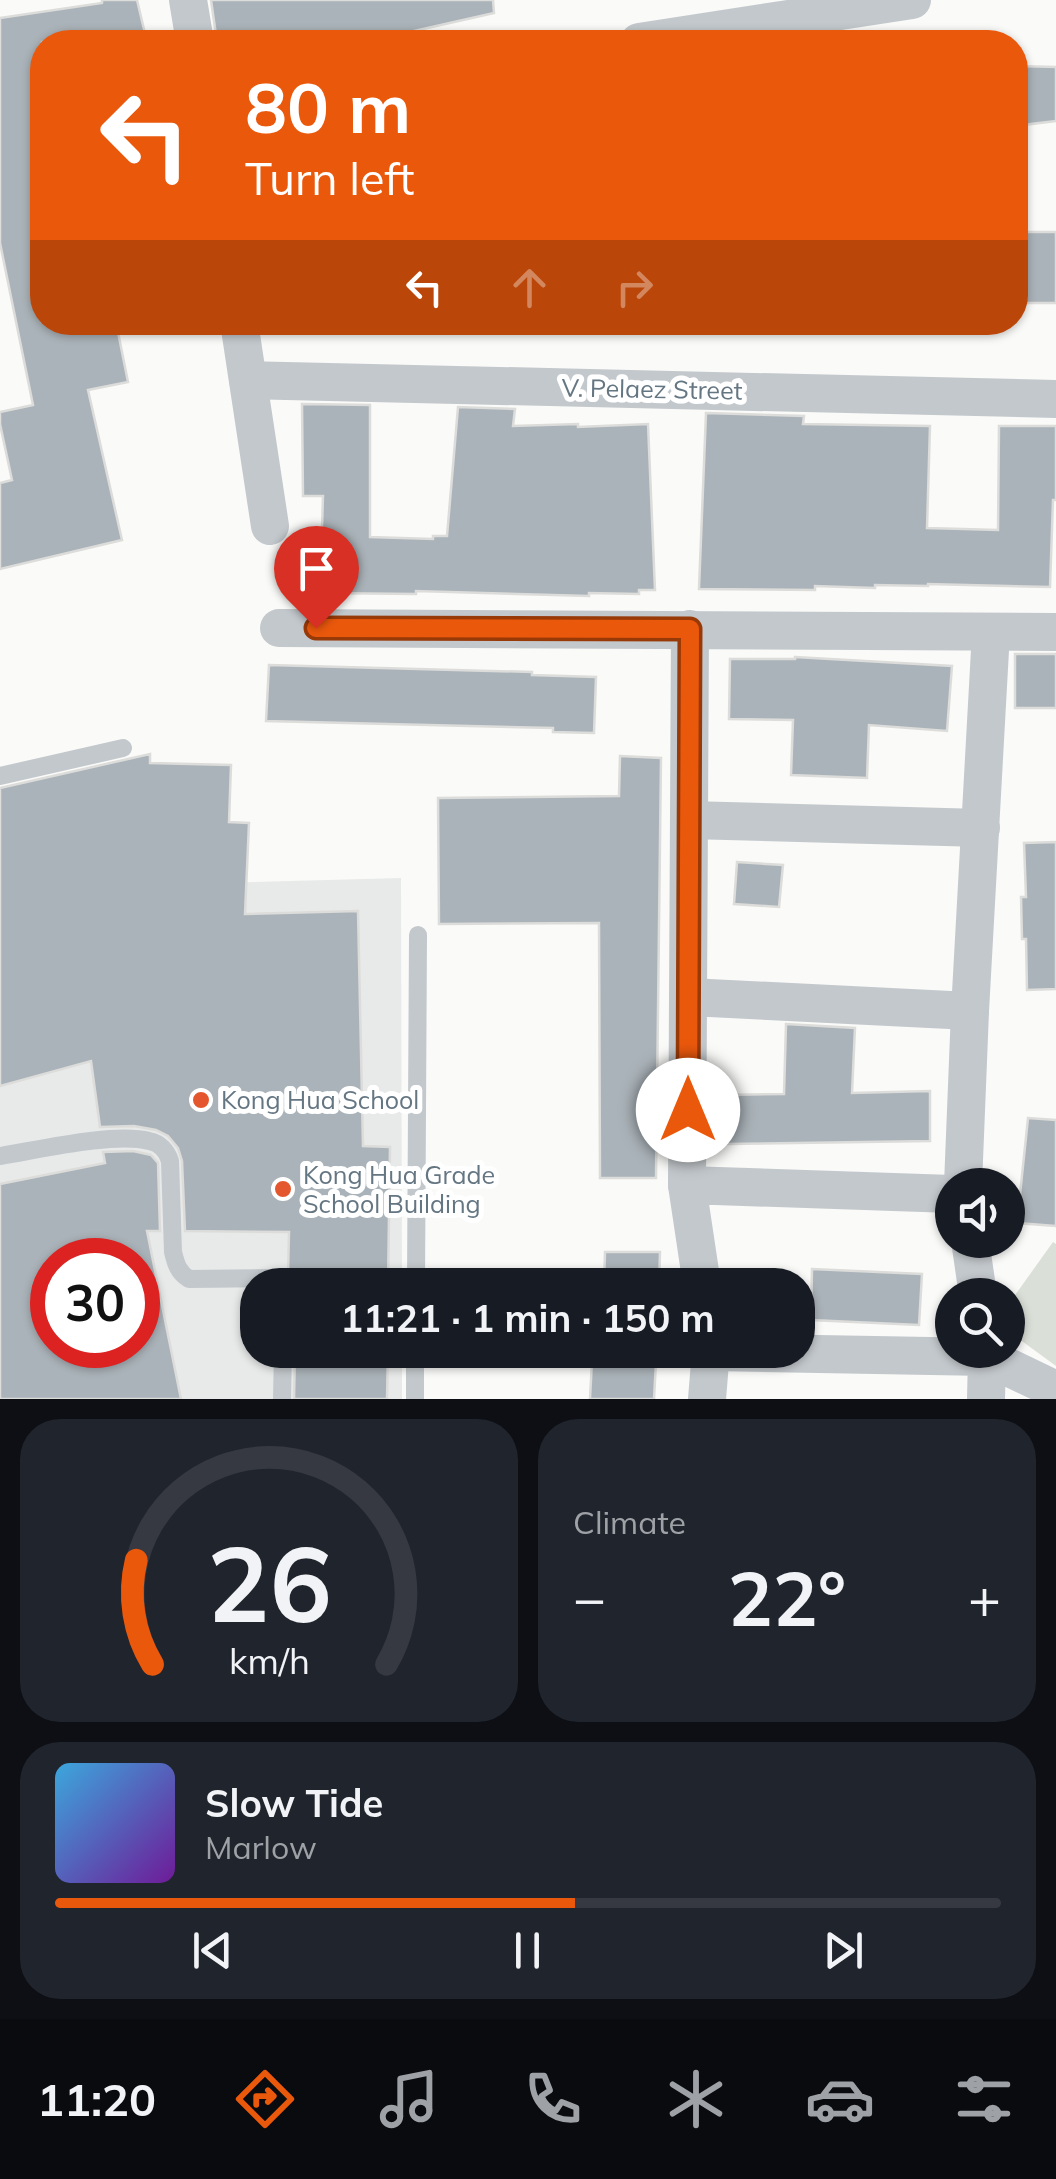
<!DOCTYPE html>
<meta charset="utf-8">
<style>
:root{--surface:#171b24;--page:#20242c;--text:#f1f3f6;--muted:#9ea1a6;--line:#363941;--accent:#ea580c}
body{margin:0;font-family:Mulish,sans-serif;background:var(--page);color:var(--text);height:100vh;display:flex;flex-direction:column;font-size:38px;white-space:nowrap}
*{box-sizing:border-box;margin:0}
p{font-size:32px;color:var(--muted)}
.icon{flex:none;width:55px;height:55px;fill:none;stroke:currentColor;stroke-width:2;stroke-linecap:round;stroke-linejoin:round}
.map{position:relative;height:1399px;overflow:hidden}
.panel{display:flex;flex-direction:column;gap:20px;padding:20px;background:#0d0f14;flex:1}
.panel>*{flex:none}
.guide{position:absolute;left:30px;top:30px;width:998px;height:305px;border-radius:40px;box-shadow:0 2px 8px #0004;background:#ea580c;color:#fff;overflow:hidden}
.tools{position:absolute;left:935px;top:1168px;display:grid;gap:20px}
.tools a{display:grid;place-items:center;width:90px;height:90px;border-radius:50%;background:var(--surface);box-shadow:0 2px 8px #0004;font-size:50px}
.speed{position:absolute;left:30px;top:1238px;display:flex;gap:20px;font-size:50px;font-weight:700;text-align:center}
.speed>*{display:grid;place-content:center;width:130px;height:130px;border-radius:50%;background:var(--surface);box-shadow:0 2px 8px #0004;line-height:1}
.speed .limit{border:15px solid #d22;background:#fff;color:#111}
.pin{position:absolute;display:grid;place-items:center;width:85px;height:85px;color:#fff;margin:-102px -42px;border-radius:50% 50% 50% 0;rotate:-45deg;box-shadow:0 0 10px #0007}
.pin .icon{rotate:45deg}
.me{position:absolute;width:110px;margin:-55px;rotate:0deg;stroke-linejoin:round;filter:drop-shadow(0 0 8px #0008)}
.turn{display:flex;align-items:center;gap:35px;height:210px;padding:0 50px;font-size:45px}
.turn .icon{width:130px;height:130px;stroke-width:2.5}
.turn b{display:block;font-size:70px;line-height:85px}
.lanes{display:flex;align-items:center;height:95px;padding:0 50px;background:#0003;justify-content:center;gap:50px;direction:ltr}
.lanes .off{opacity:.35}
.big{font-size:75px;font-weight:700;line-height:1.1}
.panel .tile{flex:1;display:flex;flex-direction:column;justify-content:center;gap:15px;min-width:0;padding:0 35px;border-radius:40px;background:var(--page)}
.panel .dial{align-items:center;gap:0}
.dial svg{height:260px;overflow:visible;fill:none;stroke:var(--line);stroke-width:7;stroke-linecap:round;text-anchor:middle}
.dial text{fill:var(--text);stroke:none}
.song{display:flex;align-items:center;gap:30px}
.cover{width:120px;height:120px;border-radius:15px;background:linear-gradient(135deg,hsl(200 70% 55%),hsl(280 70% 35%))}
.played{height:10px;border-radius:5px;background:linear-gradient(90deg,var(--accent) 55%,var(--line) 55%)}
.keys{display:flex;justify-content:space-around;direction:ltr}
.heat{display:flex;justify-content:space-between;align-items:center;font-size:55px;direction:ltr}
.panel .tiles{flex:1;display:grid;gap:20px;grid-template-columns:1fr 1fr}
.tile:last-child{grid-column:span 2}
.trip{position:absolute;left:240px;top:1268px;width:575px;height:100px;border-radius:40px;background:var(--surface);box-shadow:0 2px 8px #0004;font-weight:700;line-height:100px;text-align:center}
.dock{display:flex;height:160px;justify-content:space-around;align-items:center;background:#090b0e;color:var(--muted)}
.dock .icon{width:70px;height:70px}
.dock .on{color:var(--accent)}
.dock b{font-size:45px;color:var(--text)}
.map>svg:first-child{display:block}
</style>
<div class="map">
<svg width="1056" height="1399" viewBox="0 0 1056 1399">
<rect width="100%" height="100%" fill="#fafaf8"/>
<!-- built -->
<path fill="#e8e9e9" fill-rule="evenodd" d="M401 878 402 1285H258V1350H402V1399H0V940L150 885ZM52 1260H138V1345H52Z"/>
<!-- garden -->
<path fill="#dadfd7" d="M1053 1242 1056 1244V1366L1008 1331V1305Z"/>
<!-- building -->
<g fill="#aab3b9" stroke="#dcdcda" stroke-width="2.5" fill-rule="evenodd">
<path d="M102 0H137L147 42H42V322H116L128 382 88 390 122 540 0 569V483L12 480 0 424V412L33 405 0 243V18L102 3Z"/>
<path d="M211 0H493L494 13 401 34 335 42H217Z"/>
<path d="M1015 66 1056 67V121L1015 126Z"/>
<rect x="1018" y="232" width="38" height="71"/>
<path d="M302 404 370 405V537L433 539V536H447L458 407 515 409 513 426 578 424V427L648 424 655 590H639V594L589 593V596L416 591V594L320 593 323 496H303Z"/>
<path d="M706 413 804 416 803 424 930 426 927 528 998 530 999 426H1056V500H1053L1050 587 928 584V586L875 585V588L815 586V590L699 589Z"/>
<rect x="1015" y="654" width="41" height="54"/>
<path d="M795 657 952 666 947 731 869 725 867 778 791 775 793 720 729 719 730 659H795Z"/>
<path d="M269 665 532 672V675L596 677 594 733 553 732V728L266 721Z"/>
<path d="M150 754V763L231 765 229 822 249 823 245 914 358 911 363 1146 390 1147 388 1285H294L288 1274 289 1232 185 1231 182 1161 178 1148 168 1136 156 1130 134 1126 100 1127 91 1061 0 1086V788Z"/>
<path d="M620 756 661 758 656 1178H600L599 923 439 924 438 798 619 796Z"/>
<path d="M1056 842V989L1027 990 1026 939H1022L1021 897H1026L1024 843Z"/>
<path d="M737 862 783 865 779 907 734 904Z"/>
<path d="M786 1024 855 1028 852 1093 930 1091V1141L725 1144 724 1095 784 1094Z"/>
<path d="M1028 1118 1056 1120V1226L1017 1223Z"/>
<path d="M133 1151 151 1155 158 1163 160 1231H147L181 1399H0V1184L105 1163 103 1152ZM52 1260H138V1345H52Z"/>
<path d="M605 1252H660L659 1285H604Z"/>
<path d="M812 1269 922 1274 919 1325 811 1320Z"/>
<path d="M295 1350H388L387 1399H294Z"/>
<path d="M592 1360 656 1362 654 1399H590Z"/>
</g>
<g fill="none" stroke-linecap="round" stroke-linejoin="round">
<!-- service -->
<g stroke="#c3c8cc" stroke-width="18">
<path d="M0 776 123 748"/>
<path d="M0 1156C38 1150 114 1132 149 1141 160 1143 167 1151 170 1161L173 1252C176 1264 178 1272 189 1279L272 1278 282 1285"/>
<path d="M416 1285 418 935"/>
<path d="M282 1399 283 1350"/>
<path d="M415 1399V1350"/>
</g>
<!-- minor -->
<g stroke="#c3c8cc" stroke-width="38">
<path d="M188 0 195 42"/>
<path d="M639 42 912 0"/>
<path d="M239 322 270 526"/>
<path d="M248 380 1056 399"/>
<path d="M279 628 1056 632"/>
<path d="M689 820 981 828"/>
<path d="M689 997 970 1011"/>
<path d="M687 1185 690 629"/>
<path d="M963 1185 970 1011 991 632"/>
<path d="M970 1240 978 1295"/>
<path d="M702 1285 687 1185 952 1194"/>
<path d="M986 1350 987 1357 1056 1390"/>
<path d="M711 1352 987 1357 986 1399"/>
<path d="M707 1399 711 1350"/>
</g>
</g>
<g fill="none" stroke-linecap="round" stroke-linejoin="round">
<!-- route casing -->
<g stroke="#983908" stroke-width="25">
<path id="route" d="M316 628 690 629 688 1110"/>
</g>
<!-- route -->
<use href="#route" stroke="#ea580c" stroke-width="18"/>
</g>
<!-- markers -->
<g fill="#e4572e" stroke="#fff" stroke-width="4">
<circle cx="201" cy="1100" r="10"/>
<circle cx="283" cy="1189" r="10"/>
</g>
<g text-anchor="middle" stroke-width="10" stroke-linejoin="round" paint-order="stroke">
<!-- street labels -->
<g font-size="25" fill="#657683" stroke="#fff">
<text transform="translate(652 389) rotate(1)" y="9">V. Pelaez Street</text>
</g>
<!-- poi labels -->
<g font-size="25" fill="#657683" stroke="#fff" text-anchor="start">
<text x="221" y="1109">Kong Hua School</text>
<text x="303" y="1184">Kong Hua Grade<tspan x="303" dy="29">School Building</tspan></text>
</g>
</g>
</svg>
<div class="tools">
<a><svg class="icon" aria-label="sound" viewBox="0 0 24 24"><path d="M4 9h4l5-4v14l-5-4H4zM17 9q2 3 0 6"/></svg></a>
<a><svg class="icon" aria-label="search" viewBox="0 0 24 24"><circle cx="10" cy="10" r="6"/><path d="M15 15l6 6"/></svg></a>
</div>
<div class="speed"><div class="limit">30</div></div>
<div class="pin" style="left:316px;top:628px;background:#d93025"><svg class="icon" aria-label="arrive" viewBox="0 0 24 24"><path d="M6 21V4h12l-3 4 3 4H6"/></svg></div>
<svg class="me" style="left:688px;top:1110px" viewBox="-20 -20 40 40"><circle r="19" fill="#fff"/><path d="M0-13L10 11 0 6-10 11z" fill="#ea580c"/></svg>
<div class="trip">11:21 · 1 min · 150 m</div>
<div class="guide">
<div class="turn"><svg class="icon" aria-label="left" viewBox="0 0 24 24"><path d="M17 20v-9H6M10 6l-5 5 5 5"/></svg><div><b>80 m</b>Turn left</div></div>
<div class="lanes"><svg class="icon" aria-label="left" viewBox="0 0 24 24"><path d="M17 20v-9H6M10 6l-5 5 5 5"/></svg><svg class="icon off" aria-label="ahead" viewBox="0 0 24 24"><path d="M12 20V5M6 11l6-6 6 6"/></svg><svg class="icon off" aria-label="right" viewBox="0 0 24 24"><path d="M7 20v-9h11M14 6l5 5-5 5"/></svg></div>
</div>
</div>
<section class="panel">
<div class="tiles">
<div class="tile dial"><svg viewBox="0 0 100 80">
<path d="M14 69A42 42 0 1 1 86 69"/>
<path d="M14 69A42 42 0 0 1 9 37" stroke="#ea580c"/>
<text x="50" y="56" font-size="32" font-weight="700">26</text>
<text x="50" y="72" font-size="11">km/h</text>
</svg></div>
<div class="tile"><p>Climate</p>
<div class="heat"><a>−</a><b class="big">22°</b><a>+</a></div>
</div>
<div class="tile">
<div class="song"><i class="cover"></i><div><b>Slow Tide</b><p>Marlow</p></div></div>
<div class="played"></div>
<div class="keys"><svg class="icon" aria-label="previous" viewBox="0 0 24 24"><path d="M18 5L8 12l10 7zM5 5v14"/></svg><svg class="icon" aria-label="pause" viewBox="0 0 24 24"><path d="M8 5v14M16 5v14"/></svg><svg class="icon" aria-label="next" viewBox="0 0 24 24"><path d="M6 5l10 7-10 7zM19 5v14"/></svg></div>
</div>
</div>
</section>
<nav class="dock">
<b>11:20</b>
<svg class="icon on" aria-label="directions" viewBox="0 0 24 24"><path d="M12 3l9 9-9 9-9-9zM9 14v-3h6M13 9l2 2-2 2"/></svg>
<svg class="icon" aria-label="music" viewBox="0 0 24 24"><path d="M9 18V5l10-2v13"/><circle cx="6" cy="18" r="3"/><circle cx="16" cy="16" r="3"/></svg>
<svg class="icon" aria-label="phone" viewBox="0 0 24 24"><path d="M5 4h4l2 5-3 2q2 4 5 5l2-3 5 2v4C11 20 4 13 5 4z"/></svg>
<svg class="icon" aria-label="climate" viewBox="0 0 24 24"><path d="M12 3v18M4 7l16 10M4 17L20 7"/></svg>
<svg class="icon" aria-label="car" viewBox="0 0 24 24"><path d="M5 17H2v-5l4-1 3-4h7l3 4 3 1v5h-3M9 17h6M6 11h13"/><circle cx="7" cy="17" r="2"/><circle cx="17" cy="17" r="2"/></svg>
<svg class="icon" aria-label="filters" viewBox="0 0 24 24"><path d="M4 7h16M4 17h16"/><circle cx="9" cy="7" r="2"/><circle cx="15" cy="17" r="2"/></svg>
</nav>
